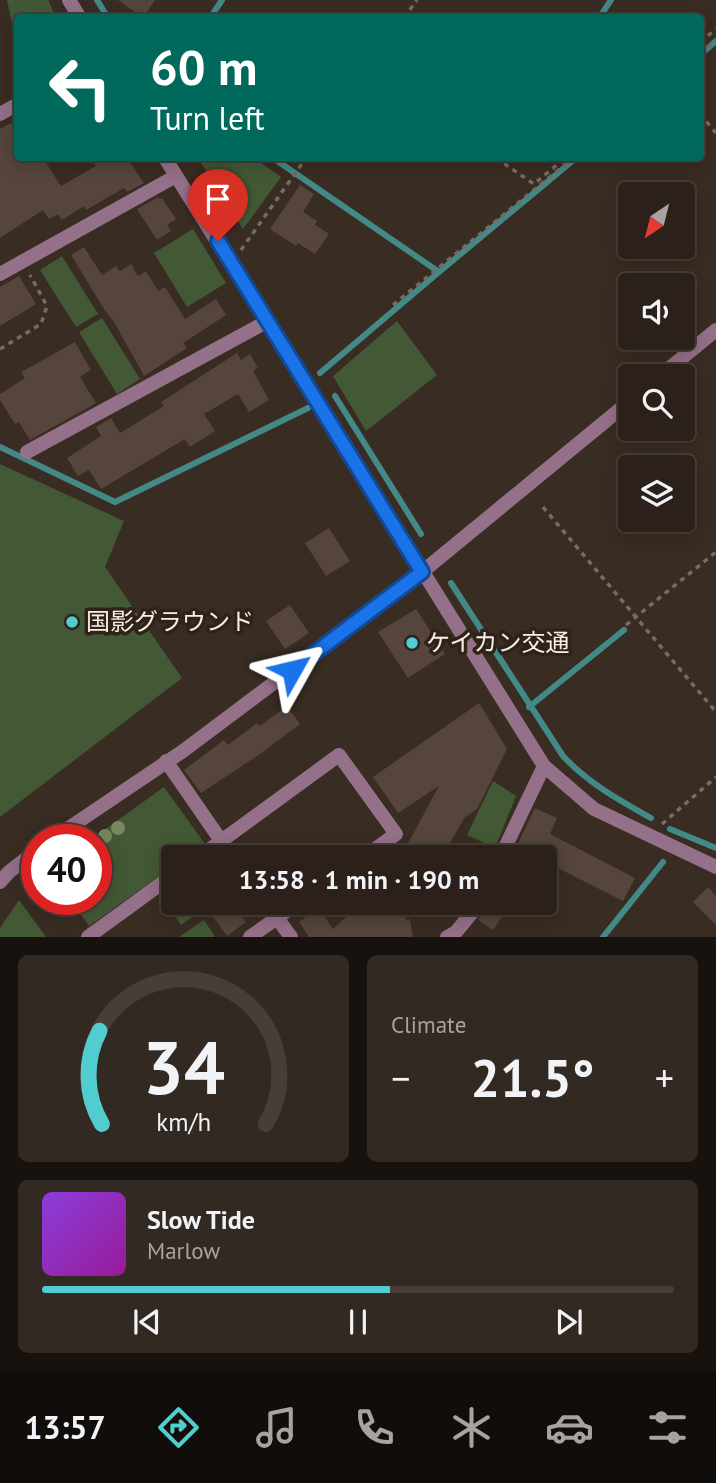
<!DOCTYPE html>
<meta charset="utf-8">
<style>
:root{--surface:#2b211a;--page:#332923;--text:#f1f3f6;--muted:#a6a3a2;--line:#473e39;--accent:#52cdcf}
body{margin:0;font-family:"PT Sans","Noto Sans JP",sans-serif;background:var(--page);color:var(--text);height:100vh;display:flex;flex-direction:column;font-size:26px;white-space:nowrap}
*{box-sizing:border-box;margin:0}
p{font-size:23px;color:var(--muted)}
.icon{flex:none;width:38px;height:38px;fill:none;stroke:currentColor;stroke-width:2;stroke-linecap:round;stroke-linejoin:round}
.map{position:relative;height:937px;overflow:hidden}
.details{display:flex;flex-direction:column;gap:18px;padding:18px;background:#18120e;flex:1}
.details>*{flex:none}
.guide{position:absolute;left:14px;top:14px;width:690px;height:147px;border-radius:7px;box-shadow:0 4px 18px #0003,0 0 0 2px var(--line);background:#00695c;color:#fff;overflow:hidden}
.needle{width:46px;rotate:215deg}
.controls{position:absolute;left:618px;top:182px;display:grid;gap:14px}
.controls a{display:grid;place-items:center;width:77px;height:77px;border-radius:7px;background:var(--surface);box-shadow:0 4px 18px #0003,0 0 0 2px var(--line);font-size:35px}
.speed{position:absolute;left:21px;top:824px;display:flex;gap:14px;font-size:35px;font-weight:700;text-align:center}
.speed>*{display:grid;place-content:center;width:91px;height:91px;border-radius:50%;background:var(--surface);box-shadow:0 4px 18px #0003,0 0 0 2px var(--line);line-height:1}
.speed .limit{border:10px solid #d22;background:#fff;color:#111}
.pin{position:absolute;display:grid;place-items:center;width:60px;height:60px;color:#fff;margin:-72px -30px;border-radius:50% 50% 50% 0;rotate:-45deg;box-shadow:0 0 7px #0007}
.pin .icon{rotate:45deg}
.me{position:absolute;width:77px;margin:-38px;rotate:53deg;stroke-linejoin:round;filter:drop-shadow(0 0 5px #0008)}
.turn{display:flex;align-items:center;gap:24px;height:147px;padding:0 21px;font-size:32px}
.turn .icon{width:91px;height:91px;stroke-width:2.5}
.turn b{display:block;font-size:49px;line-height:60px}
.big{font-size:52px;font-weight:600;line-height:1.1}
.details .card{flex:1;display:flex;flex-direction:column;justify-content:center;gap:10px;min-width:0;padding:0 24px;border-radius:10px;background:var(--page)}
.details .dial{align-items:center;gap:0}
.dial svg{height:182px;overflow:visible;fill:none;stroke:var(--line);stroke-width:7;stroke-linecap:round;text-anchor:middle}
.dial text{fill:var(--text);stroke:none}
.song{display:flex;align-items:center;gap:21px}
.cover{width:84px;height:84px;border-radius:10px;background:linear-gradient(135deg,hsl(270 70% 55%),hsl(300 70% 35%))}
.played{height:7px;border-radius:4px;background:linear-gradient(90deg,var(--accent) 55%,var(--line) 55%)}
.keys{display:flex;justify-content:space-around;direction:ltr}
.heat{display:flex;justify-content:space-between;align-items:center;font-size:38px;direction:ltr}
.details .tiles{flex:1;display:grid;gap:18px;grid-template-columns:1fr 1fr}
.card:last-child{grid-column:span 2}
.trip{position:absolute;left:161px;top:845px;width:396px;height:70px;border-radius:7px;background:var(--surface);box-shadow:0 4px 18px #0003,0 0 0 2px var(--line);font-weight:600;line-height:70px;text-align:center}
.menu{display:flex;height:112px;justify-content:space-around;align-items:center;background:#110d0a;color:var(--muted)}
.menu .icon{width:49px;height:49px}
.menu .selected{color:var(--accent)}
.menu b{font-size:32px;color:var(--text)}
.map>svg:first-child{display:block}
</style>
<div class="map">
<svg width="716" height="937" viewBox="0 0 716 937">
<rect width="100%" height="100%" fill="#392c22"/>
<!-- green -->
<g fill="#435935">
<path d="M7 0H48L56 17 18 18 17 28H13Z"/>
<path d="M198 158H254L281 177 243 229Z"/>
<path d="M193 229 226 283 187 307 154 253Z"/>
<path d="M62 256 98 314 76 327 40 270Z"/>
<path d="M102 318 140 379 117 394 79 332Z"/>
<path d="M397 321 437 375 366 431 333 376Z"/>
<path d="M0 464 124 521 105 567 182 678 0 817Z"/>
<path d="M493 781 516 796 495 848 467 835Z"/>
<path d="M164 787 205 844 185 857 173 858V866L89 926 71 900H96V840H90Z"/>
<path d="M173 888V903H212L181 925 161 897Z"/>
<path d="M19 900 46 937H0V928Z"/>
<path d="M204 920 215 937H179Z"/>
</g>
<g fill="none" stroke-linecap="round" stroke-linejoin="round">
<!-- stream -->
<g stroke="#438988" stroke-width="6">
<path d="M97 0 108 18"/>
<path d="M210 18 222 0"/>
<path d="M599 18 611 0"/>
<path d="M700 55 716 41"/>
<path d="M273 158 439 272 320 373"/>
<path d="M439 272 576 158"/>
<path d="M335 396 421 534"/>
<path d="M0 447 115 502 308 408"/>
<path d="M451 583 563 756C588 783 619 800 651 818"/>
<path d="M529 707 624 630"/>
<path d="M670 829 716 848"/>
<path d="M603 937 663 862"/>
</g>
</g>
<!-- building -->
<g fill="#55453c">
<path d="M118 0H155L143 18Z"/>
<path d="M18 119V158H43L61 186 96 166 91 158H127L144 183 127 192 124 188 86 210 84 206 62 220 58 214 49 219 43 210 0 238V129Z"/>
<path d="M300 185 314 194 303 212 317 221 315 225 329 234 315 254 298 243 296 246 270 229Z"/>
<path d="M158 197 159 199 162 198 176 219 167 225 171 231 157 240 137 209Z"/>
<path d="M84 247 102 275 116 266 120 271 131 264 138 276 146 271 158 291 165 287 185 319 216 299 226 315 183 343 187 348 144 376 114 322 104 309 71 255Z"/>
<path d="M19 276 36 304 0 326V287Z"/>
<path d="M75 342 91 370 80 377 96 403 30 440 19 422 15 424 0 400V394L25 378 21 372Z"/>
<path d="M237 353 241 360 250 354 258 368 253 371 269 400 249 412 238 394 204 414 215 431 190 447 185 439 101 489 89 470 78 476 67 458 101 436 96 427 111 418 120 433 164 406 161 402Z"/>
<path d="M329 528 350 561 326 576 305 543Z"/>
<path d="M290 605 309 633 285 649 266 621Z"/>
<path d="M416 609 445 654 408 678 378 632Z"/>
<path d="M479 703 507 749 477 809 464 818 449 845 474 858H400L439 786 398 813 373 777Z"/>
<path d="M287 706 300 724 260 754 201 793 184 770 224 740 228 745 257 723 260 726Z"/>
<path d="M535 808 557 818 550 834 635 878 623 901 544 861V858H511Z"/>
<path d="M708 887 716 896V925L693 902Z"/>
<path d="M218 903H232L246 922 227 936 208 910Z"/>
<path d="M362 903H403L406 920 410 919 413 937H309L299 922 319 908 333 929Z"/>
<path d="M489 903H511L493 930 478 920Z"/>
</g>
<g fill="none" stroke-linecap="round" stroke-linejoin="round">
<!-- path -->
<g stroke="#776c63" stroke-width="3.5" stroke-dasharray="5 5" stroke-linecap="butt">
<path d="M404 18 417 0"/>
<path d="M700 42 716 29"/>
<path d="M700 54 716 40"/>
<path d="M700 114 716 133"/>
<path d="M496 158 534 184 565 158"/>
<path d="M241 250 306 158"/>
<path d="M393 305 573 158"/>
<path d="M0 349 41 324 47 306 30 275"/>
<path d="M543 507 716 712"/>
<path d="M626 625 716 552"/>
<path d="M662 824 716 777"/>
</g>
<!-- minor -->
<g stroke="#957089" stroke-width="14">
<path d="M0 114 18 104"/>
<path d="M0 274 176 176"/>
<path d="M27 452 268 321"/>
<path d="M166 761 233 858"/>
<path d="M198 858 339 755 396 834 363 858"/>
<path d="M500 858 544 766"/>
<path d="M266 903 291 937"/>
<path d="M88 937 173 875"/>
<path d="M250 937 298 903"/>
<path d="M447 937 456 932 480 903"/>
</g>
<!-- tertiary -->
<g stroke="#957089" stroke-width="14">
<path d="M69 0 80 18"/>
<path d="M165 158 544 766 594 809 716 867"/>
<path d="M660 376 716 330"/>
<path d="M51 840 183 751 422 572 630 401"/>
<path d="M0 882 9 872 37 850"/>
</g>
</g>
<!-- trees -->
<g fill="#77875e">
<circle cx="118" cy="828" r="7"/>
<circle cx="105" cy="836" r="7"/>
</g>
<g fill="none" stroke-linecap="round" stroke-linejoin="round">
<!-- route casing -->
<g stroke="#114b97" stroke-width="18">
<path id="route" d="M218 241 422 572 292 670"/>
</g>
<!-- route -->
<use href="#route" stroke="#1a73e8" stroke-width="12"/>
</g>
<!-- markers -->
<g fill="#52cdcf" stroke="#2f2318" stroke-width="2.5">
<circle cx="72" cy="622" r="7"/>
<circle cx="412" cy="643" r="7"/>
</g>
<g text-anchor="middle" stroke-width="7" stroke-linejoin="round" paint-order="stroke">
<!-- poi labels -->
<g font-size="24" fill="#f6eee7" stroke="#2f2318" text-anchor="start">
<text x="86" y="630">国影グラウンド</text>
<text x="426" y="651">ケイカン交通</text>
</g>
</g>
</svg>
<div class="controls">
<a><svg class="needle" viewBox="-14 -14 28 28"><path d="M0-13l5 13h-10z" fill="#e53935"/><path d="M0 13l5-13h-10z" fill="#a6a3a2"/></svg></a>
<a><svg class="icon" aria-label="sound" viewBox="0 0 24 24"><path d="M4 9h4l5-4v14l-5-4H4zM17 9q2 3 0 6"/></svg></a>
<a><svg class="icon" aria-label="search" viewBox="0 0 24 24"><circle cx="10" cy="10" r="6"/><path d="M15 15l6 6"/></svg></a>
<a><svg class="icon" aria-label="layers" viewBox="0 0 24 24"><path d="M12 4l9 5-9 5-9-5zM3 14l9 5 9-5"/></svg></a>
</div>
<div class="speed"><div class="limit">40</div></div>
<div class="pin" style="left:218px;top:241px;background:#d93025"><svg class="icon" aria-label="arrive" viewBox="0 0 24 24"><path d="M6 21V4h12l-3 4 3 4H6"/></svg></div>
<svg class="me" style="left:292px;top:670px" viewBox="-20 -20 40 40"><path d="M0-17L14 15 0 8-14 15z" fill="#1a73e8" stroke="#fff" stroke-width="4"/></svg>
<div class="trip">13:58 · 1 min · 190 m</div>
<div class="guide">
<div class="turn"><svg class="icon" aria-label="left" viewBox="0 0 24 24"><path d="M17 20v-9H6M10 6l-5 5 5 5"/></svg><div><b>60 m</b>Turn left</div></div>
</div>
</div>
<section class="details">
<div class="tiles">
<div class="card dial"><svg viewBox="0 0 100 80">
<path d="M14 69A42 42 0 1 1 86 69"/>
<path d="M14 69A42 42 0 0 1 13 28" stroke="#52cdcf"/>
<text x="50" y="56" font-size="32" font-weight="700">34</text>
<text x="50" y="72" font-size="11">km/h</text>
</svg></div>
<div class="card"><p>Climate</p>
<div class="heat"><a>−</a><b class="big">21.5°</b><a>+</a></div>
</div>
<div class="card">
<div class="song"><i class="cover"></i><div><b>Slow Tide</b><p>Marlow</p></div></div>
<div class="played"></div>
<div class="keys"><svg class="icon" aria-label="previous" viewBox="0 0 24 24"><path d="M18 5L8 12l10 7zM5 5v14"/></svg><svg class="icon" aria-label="pause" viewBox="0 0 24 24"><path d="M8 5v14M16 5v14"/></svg><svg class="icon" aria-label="next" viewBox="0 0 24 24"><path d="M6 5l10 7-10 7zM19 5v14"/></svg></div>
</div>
</div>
</section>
<nav class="menu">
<b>13:57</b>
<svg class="icon selected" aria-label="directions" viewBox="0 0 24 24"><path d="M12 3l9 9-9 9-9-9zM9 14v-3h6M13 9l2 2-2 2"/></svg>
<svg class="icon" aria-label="music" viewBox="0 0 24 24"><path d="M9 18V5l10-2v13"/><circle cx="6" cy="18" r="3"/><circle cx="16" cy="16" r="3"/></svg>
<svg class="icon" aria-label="phone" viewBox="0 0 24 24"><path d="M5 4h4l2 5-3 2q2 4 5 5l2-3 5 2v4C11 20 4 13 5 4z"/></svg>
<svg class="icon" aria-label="climate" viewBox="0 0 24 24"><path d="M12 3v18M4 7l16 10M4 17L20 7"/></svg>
<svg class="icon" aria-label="car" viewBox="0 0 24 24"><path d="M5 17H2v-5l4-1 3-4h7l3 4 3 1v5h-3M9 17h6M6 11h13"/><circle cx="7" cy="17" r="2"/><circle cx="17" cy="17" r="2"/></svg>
<svg class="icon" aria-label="filters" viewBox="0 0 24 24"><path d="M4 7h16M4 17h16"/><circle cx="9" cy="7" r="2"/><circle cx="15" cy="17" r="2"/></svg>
</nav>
